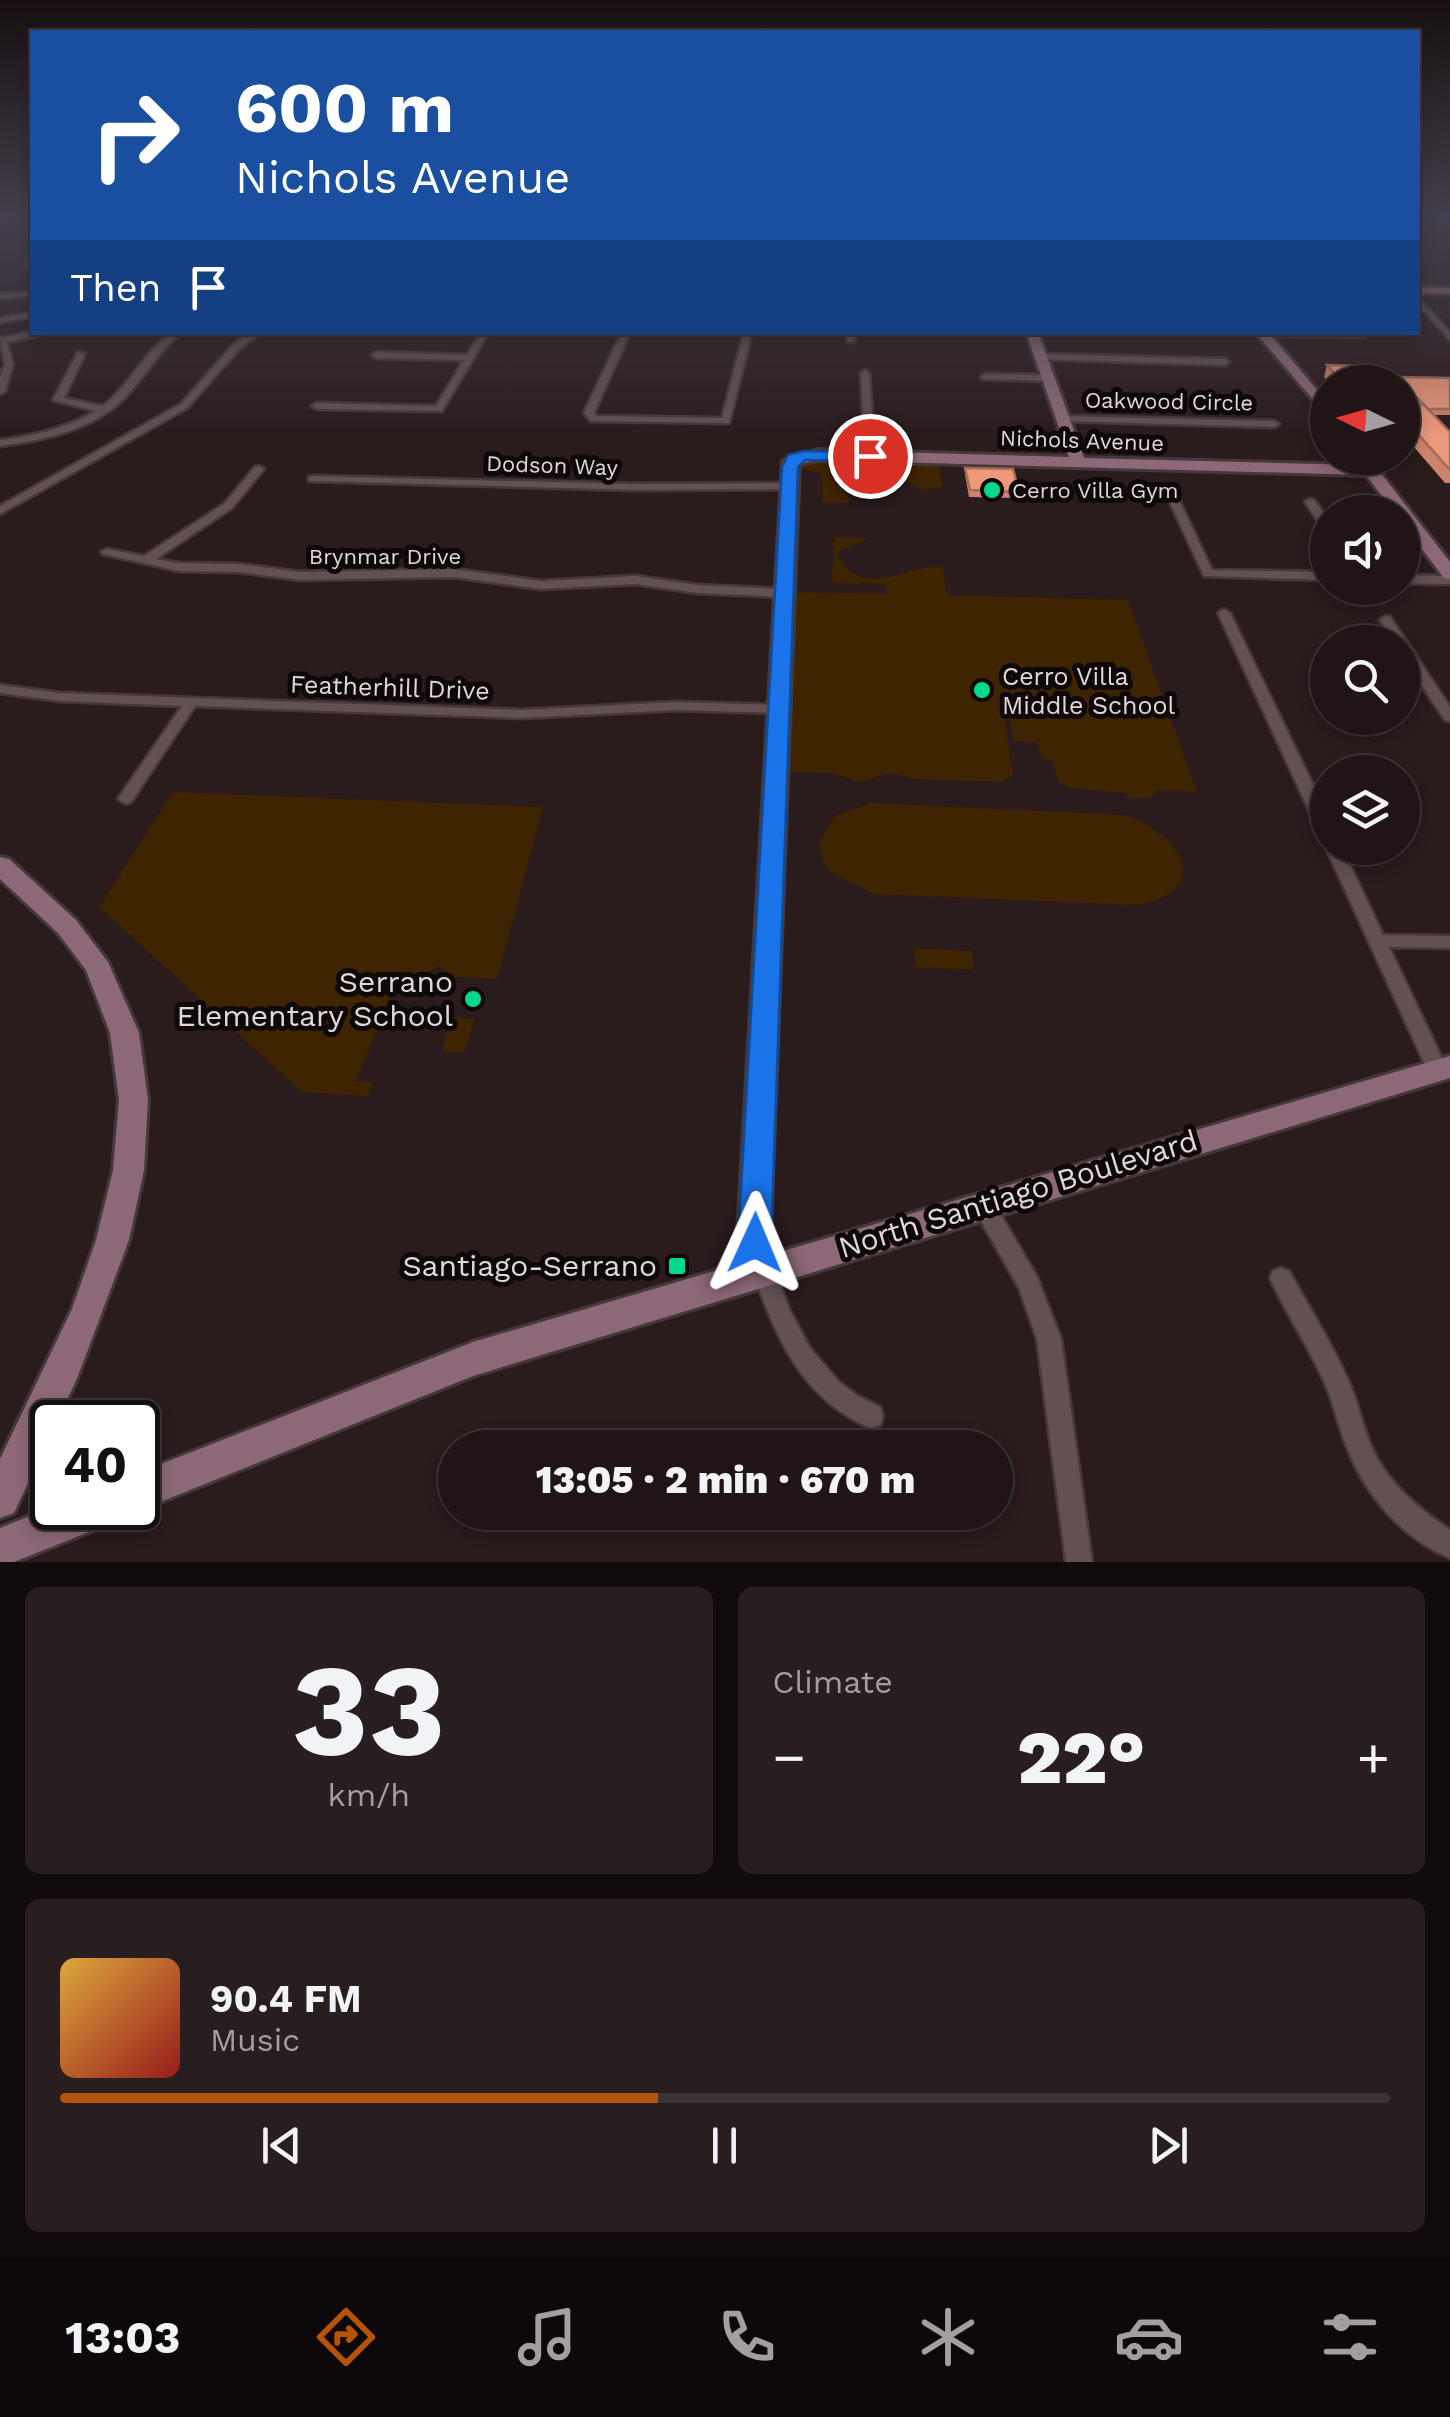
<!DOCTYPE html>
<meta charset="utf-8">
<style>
:root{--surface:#201416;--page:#281d1f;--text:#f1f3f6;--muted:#a29ea1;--line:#3d3335;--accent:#b45309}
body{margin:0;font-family:"Work Sans",sans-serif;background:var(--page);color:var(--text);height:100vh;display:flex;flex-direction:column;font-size:38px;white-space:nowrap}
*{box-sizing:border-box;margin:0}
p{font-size:32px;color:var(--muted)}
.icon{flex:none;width:55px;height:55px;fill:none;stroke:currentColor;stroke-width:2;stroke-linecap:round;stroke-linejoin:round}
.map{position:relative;height:1562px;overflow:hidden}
.side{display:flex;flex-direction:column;gap:25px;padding:25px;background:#120b0c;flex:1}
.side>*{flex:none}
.banner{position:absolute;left:30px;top:30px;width:1390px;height:305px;border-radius:0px;box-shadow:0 5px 15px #0003,0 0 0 2px var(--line);background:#1a4fa0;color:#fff;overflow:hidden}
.needle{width:65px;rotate:275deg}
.tools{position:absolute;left:1310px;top:365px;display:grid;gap:20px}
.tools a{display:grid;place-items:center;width:110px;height:110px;border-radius:50%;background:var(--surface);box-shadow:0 5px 15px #0003,0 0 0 2px var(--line);font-size:50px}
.speed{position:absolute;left:30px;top:1400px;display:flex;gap:20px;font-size:50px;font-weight:700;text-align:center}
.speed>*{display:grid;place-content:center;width:130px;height:130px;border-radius:50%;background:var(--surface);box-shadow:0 5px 15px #0003,0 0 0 2px var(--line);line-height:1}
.speed .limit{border:5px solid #111;border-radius:15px;background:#fff;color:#111}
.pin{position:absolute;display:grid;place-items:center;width:85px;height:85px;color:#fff;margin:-42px;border:5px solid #fff;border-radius:50%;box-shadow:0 2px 10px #0007}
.me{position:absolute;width:110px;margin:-55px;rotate:1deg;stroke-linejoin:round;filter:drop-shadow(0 0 8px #0008)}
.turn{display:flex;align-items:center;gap:35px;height:210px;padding:0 40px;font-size:45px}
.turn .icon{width:130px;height:130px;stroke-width:2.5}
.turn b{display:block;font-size:70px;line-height:85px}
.then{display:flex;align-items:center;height:95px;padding:0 40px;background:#0003;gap:20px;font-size:38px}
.big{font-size:75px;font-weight:800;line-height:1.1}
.side .widget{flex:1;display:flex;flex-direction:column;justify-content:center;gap:15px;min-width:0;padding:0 35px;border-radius:15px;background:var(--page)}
.side .dial{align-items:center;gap:0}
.dial b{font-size:130px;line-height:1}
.song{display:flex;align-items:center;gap:30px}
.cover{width:120px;height:120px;border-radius:15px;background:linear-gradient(135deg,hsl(40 70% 55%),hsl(0 70% 35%))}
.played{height:10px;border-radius:5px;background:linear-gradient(90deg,var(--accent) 45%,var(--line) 45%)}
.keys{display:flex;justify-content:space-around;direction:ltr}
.heat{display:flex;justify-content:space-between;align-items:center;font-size:55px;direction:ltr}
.side .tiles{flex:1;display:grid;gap:25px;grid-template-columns:1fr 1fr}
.widget:last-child{grid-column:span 2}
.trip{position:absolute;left:438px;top:1430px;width:575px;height:100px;border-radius:50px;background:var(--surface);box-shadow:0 5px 15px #0003,0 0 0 2px var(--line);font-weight:800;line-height:100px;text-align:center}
.menu{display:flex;height:160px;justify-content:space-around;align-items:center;background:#0d0809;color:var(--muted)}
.menu .icon{width:70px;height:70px}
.menu .active{color:var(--accent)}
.menu b{font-size:45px;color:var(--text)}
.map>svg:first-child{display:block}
</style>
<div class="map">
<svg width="1450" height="1562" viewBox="0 0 1450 1562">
<rect width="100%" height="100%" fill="#2a1b1d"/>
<!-- green -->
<g fill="#3e2400">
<path d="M812 460 938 463 943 487 925 489 930 492C907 488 877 450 842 483L850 503 822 502V474L800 468Z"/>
<path d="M834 537 871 538 837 552C858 605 913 562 943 567L947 595 1128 600 1197 792 1159 790 1150 798H1128L1126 793 1071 788 1058 782 1052 760 1041 759 1038 743 1014 741 1010 720H1005L1013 775 1001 782 914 779 890 773 860 782 832 773 790 772 796 592 887 594 885 584 832 583Z"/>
<path d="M173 792 543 807 497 979 450 977 439 966 428 972 399 973 386 1007 389 1013 475 1019 464 1053 442 1051 450 1023 382 1018 356 1081 373 1083 368 1096 302 1092 99 907Z"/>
<path d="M871 803 1125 815C1179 833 1217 889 1138 905L874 894 831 872 823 861 819 842 835 816Z"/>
<path d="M914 948 972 951 974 970 916 967Z"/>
</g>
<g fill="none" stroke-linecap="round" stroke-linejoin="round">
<!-- street casing -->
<g stroke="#443839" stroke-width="5">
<g id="street">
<path d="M29 258H32V265L29 267 25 265Z"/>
<path d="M32 292V296L0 298V294Z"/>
<path d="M1418 298 1450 332V340L1418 304Z"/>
<path d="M32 313V317L0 322V318Z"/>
<path d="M34 332H55L7 342 13 364 5 391 0 394V377L5 364 0 338Z"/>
<path d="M172 332H182C160 350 148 371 130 392 98 429 46 440 0 446V440C34 436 66 428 96 411L53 400 78 352 85 354 64 398 103 406C130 385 144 352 172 332Z"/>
<path d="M251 332H262L239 349 187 408 0 514V506L181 404 233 345Z"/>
<path d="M481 332H489L442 411 317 409 312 406 317 403 436 406 464 360 376 358 372 355 376 352 467 355Z"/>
<path d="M622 332H630L594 413 597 416 722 418 744 332H752L729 423 591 421 584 413Z"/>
<path d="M847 332H855L854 342H848Z"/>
<path d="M1361 332 1365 335 1364 337 1262 336 1258 333Z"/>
<path d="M1041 354 1225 359 1229 362 1225 365 1038 359 1037 357Z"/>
<path d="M865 370 869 373 875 456 870 459 865 456 861 373Z"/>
<path d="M986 374 1048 375 1053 378 1048 381 983 379 981 377Z"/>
<path d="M1063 416 1274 421 1279 424 1274 427 1060 421V417Z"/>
<path d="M259 466 264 469 232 508 156 559 179 563 238 564 300 572 453 569 541 581 636 576 697 585 784 589 790 593 784 597 697 593 636 584 541 589 453 577 300 580 238 572 179 571 103 554 101 552 107 549 144 556 224 504 255 467Z"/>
<path d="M313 476 634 484 789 483 794 486 789 489 634 490 309 481V477Z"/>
<path d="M1173 495 1178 498 1212 570 1328 572V580L1204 576 1168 498Z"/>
<path d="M1310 499 1314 500 1328 519V531L1324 530 1305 502Z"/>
<path d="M1402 575 1450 576V584L1402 583Z"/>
<path d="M1224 609 1230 613 1328 816V839L1320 834 1218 613Z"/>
<path d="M1386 616 1390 617 1450 707V721L1445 720 1402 656V642H1395L1380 620Z"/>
<path d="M0 685 60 693 522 710 675 702 778 705 785 709 778 713 675 710 522 718 195 706 131 802 126 804 118 799 182 706 60 701 0 693Z"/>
<path d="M1328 846 1342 848 1383 935 1450 936V948L1389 947 1447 1069 1444 1074 1437 1077 1430 1074 1427 1069 1326 848Z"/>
<path d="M983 1196 991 1198 1037 1277 1061 1339 1092 1562H1066L1037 1339 1019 1288 972 1205 975 1198Z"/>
<path d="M764 1261 772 1264 790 1311 810 1348 839 1382 858 1396 880 1407 883 1416 880 1425 871 1428C803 1400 775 1337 753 1271L756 1264Z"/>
<path d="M1281 1268 1289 1271C1309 1307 1331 1342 1348 1380 1358 1402 1362 1425 1371 1446 1386 1482 1418 1508 1450 1530V1558C1402 1538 1365 1495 1347 1447 1338 1426 1334 1403 1324 1381 1308 1346 1286 1313 1270 1278L1273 1271Z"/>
</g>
</g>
<!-- secondary casing -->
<g stroke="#443839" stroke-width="6">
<g id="secondary">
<path d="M1418 287 1450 288V294L1418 293Z"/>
<path d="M1026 332H1038L1084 458 1358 465 1354 458H1369L1450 562V579L1444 578 1402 523V512H1394L1366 475 818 460 799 464 770 1231 776 1253 1450 1056V1078L473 1376 138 1511 129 1508H138V1473L473 1342 745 1262 738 1231 783 461 818 450 1069 457Z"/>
<path d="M1255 332H1268L1328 403V417Z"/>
<path d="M0 857 9 859 76 920 108 962 139 1033 148 1100 144 1170 129 1240 78 1376 57 1422H52V1432L14 1513 0 1518V1459L72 1309 96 1240 113 1170 119 1100 110 1033 86 970 58 933 0 879Z"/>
<path d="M52 1507 119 1508 114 1522 14 1562H0V1528Z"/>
</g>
</g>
<!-- street -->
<use href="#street" fill="#625052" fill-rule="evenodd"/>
<!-- secondary -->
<use href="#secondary" fill="#8c6878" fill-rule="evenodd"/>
</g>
<!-- wall -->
<g fill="#cc846a">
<path d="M1327 365 1378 382H1329L1324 377Z"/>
<path d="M1398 377 1450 378V415H1434L1450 432V483H1445L1402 433V405H1417L1402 389V382H1396Z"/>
<path d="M965 468 1019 492 1018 498 969 497 965 474Z"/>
</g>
<!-- building -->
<g fill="#ed9a7b" stroke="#a66c56" stroke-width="2.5">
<path d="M1327 365 1364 366 1378 382H1342Z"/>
<path d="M1398 377 1450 378V409H1428Z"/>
<path d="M1402 405H1424L1450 432V470L1402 416Z"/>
<path d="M965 468 1013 469 1019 492 970 490Z"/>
</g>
<!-- sky -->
<linearGradient id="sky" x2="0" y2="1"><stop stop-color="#170f10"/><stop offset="0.5" stop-color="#443f4c"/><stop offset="1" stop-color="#443f4c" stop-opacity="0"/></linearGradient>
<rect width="1450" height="439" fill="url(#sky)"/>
<!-- route -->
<path fill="#1a73e8" stroke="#114b97" stroke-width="2.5" d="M804 451 870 452 878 456 870 461 805 460 798 467 771 1243 766 1253 755 1258 743 1253 738 1243 782 467 788 455Z"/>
<!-- markers -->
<g fill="#04d98b" stroke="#0e0808" stroke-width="4">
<circle cx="992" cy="490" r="10"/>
<circle cx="982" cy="690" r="10"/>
<circle cx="473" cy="999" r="10"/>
<rect x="667" y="1256" width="20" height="20" rx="5"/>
</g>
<g text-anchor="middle" stroke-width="10" stroke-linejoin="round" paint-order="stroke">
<!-- far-street labels -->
<g font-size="22" fill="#e2d7d8" stroke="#0e0808">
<text transform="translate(1169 401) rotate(1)" y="8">Oakwood Circle</text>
<text transform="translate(1082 440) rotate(2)" y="8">Nichols Avenue</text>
<text transform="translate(552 465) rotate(2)" y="8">Dodson Way</text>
<text x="385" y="564">Brynmar Drive</text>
</g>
<!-- far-poi labels -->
<g font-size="22" fill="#e2d7d8" stroke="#0e0808" text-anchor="start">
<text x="1012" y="498">Cerro Villa Gym</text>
</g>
<!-- poi labels -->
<g font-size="25" fill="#e2d7d8" stroke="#0e0808" text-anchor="start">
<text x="1002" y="685">Cerro Villa<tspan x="1002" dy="29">Middle School</tspan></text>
</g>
<!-- street labels -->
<g font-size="25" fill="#e2d7d8" stroke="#0e0808">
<text transform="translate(390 687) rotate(2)" y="9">Featherhill Drive</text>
</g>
<!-- near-poi labels -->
<g font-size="30" fill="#e2d7d8" stroke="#0e0808" text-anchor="end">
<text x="453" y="992">Serrano<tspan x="453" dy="34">Elementary School</tspan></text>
<text x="657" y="1276">Santiago-Serrano</text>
</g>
<!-- near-street labels -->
<g font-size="30" fill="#e2d7d8" stroke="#0e0808">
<text transform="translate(1018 1194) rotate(-17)" y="10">North Santiago Boulevard</text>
</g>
</g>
</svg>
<div class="tools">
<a><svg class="needle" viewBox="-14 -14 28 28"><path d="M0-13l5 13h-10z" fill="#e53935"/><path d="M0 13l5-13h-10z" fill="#a29ea1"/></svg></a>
<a><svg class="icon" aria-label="sound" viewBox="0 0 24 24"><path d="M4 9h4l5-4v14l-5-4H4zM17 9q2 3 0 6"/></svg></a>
<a><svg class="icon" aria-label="search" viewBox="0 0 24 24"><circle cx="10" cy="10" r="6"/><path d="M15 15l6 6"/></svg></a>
<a><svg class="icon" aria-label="layers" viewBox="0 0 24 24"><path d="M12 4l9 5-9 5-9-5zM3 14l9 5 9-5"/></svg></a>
</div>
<div class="speed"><div class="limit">40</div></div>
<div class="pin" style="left:870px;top:456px;background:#d93025"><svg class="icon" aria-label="arrive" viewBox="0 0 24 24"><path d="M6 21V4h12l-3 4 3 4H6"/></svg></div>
<svg class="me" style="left:755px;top:1243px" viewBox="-20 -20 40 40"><path d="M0-17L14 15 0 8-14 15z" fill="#1a73e8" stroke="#fff" stroke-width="4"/></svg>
<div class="trip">13:05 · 2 min · 670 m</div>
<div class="banner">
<div class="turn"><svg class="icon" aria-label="right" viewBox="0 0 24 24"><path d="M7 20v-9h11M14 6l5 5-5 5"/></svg><div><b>600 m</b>Nichols Avenue</div></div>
<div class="then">Then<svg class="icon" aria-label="arrive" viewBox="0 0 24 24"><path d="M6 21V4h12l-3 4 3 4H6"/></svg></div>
</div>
</div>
<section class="side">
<div class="tiles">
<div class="widget dial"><b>33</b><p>km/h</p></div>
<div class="widget"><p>Climate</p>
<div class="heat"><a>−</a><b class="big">22°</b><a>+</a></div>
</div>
<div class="widget">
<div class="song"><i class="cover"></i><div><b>90.4 FM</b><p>Music</p></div></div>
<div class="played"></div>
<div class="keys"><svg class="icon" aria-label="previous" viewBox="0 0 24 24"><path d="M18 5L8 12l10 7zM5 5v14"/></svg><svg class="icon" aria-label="pause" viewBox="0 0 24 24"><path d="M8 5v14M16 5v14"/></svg><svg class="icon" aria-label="next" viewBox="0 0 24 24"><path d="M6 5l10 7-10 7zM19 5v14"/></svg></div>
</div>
</div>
</section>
<nav class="menu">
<b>13:03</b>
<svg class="icon active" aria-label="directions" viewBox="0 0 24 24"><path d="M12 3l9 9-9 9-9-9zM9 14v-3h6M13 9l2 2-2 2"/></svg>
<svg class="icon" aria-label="music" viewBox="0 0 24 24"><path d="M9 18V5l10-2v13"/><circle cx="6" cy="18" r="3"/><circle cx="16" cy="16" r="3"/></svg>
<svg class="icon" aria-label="phone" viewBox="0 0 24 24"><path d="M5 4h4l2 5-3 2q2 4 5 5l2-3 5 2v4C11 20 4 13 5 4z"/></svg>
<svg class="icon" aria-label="climate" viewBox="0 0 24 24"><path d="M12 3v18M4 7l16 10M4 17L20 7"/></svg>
<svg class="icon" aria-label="car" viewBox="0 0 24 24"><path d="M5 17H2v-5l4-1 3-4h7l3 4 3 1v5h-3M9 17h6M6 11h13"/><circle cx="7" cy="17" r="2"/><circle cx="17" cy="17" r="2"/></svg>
<svg class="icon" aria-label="filters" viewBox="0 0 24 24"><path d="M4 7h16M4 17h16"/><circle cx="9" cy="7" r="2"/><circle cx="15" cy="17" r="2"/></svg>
</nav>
